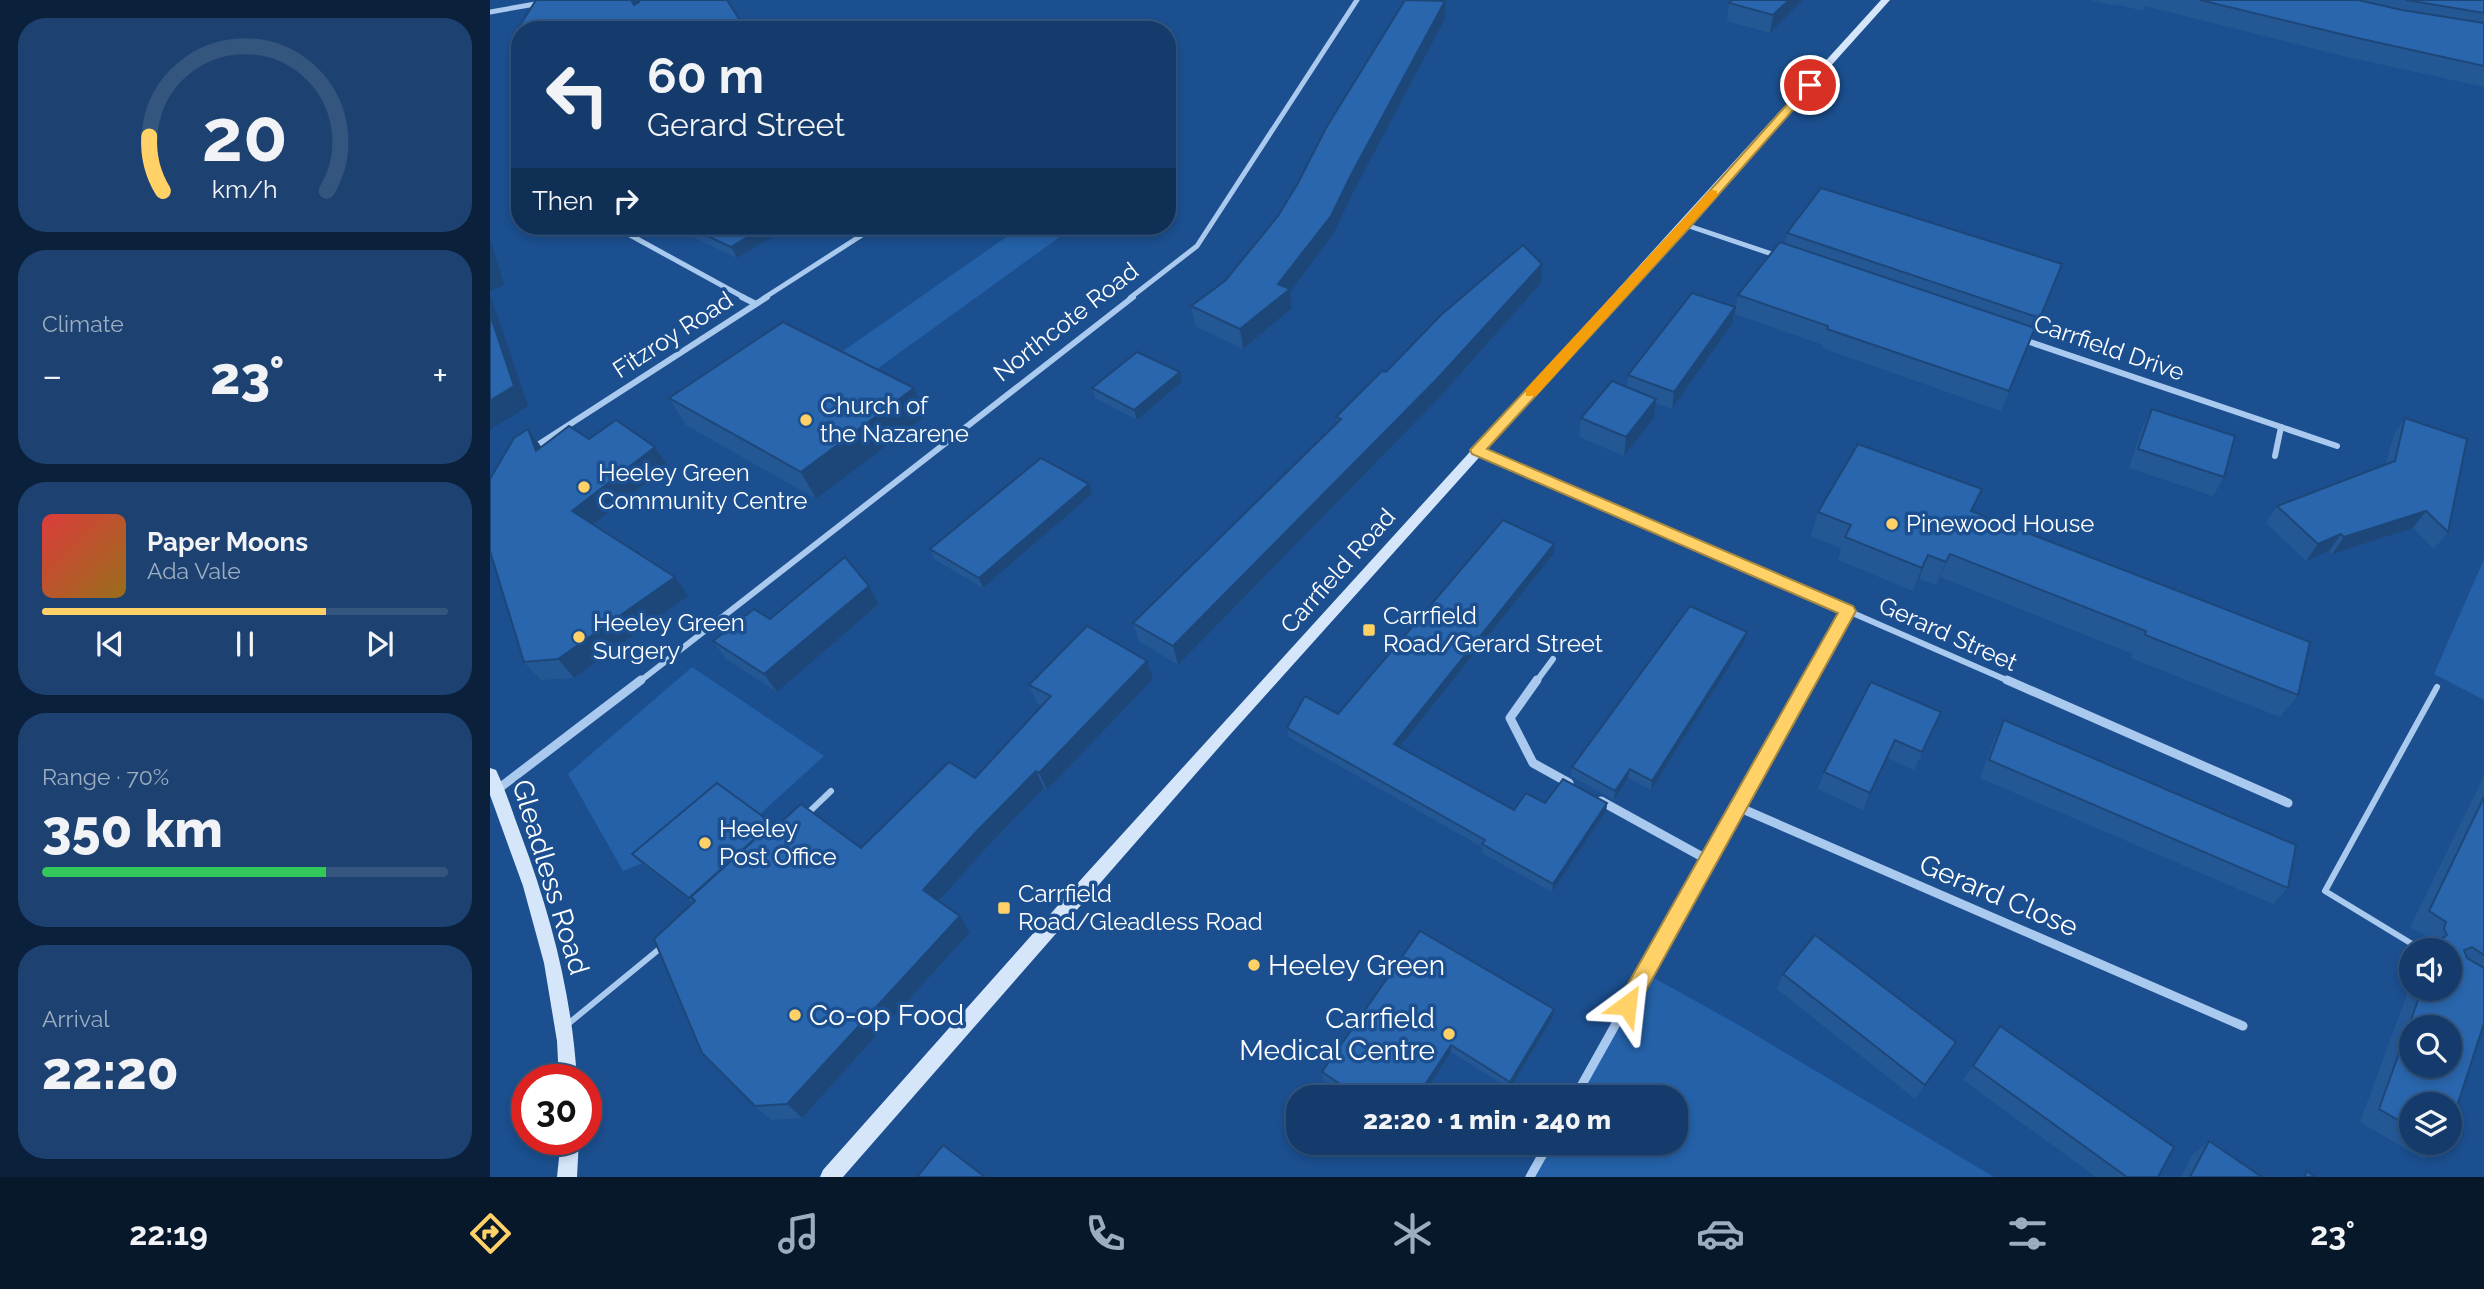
<!DOCTYPE html>
<meta charset="utf-8">
<style>
:root{--surface:#143b6b;--page:#1d4271;--text:#f1f3f6;--muted:#9dadc1;--line:#33557e;--accent:#ffd166}
body{margin:0;font-family:Raleway,sans-serif;background:var(--page);color:var(--text);height:100vh;display:flex;flex-direction:column;font-size:26px;white-space:nowrap}
*{box-sizing:border-box;margin:0}
p{font-size:23px;color:var(--muted)}
.icon{flex:none;width:38px;height:38px;fill:none;stroke:currentColor;stroke-width:2;stroke-linecap:round;stroke-linejoin:round}
.map{position:relative;flex:1;overflow:hidden}
.panel{display:flex;flex-direction:column;gap:18px;padding:18px;background:#0b203b;width:490px}
.panel>*{flex:none}
.banner{position:absolute;left:21px;top:21px;width:665px;height:214px;border-radius:28px;box-shadow:0 4px 10px #0003,0 0 0 2px var(--line);background:#143b6b;color:var(--text);overflow:hidden}
.buttons{position:absolute;left:1909px;top:938px;display:grid;gap:14px}
.buttons a{display:grid;place-items:center;width:63px;height:63px;border-radius:50%;background:var(--surface);box-shadow:0 4px 10px #0003,0 0 0 2px var(--line);font-size:35px}
.speed{position:absolute;left:21px;top:1064px;display:flex;gap:14px;font-size:35px;font-weight:700;text-align:center}
.speed>*{display:grid;place-content:center;width:91px;height:91px;border-radius:50%;background:var(--surface);box-shadow:0 4px 10px #0003,0 0 0 2px var(--line);line-height:1}
.speed .limit{border:10px solid #d22;background:#fff;color:#111}
.pin{position:absolute;display:grid;place-items:center;width:60px;height:60px;color:#fff;margin:-30px;border:4px solid #fff;border-radius:50%;box-shadow:0 2px 7px #0007}
.me{position:absolute;width:77px;margin:-38px;rotate:30deg;stroke-linejoin:round;filter:drop-shadow(0 0 5px #0008)}
.turn{display:flex;align-items:center;gap:24px;height:147px;padding:0 21px;font-size:32px}
.turn .icon{width:91px;height:91px;stroke-width:2.5}
.turn b{display:block;font-size:49px;line-height:60px}
.then{display:flex;align-items:center;height:66px;padding:0 21px;background:#0003;gap:14px;font-size:26px}
.big{font-size:52px;font-weight:800;line-height:1.1}
.panel .widget{flex:1;display:flex;flex-direction:column;justify-content:center;gap:10px;min-width:0;padding:0 24px;border-radius:28px;background:var(--page)}
.panel .dial{align-items:center;gap:0}
.dial svg{height:182px;overflow:visible;fill:none;stroke:var(--line);stroke-width:7;stroke-linecap:round;text-anchor:middle}
.dial text{fill:var(--text);stroke:none}
.song{display:flex;align-items:center;gap:21px}
.cover{width:84px;height:84px;border-radius:10px;background:linear-gradient(135deg,hsl(0 70% 55%),hsl(40 70% 35%))}
.played{height:7px;border-radius:4px;background:linear-gradient(90deg,var(--accent) 70%,var(--line) 70%)}
.keys{display:flex;justify-content:space-around;direction:ltr}
.heat{display:flex;justify-content:space-between;align-items:center;font-size:38px;direction:ltr}
.charge{height:10px;border-radius:5px;background:linear-gradient(90deg,#34c759 70%,var(--line) 0)}
.trip{position:absolute;left:796px;top:1085px;width:402px;height:70px;border-radius:28px;background:var(--surface);box-shadow:0 4px 10px #0003,0 0 0 2px var(--line);font-weight:800;line-height:70px;text-align:center}
.tab-bar{display:flex;height:112px;justify-content:space-around;align-items:center;background:#08182b;color:var(--muted)}
.tab-bar .icon{width:49px;height:49px}
.tab-bar .on{color:var(--accent)}
.tab-bar b{font-size:32px;color:var(--text)}
main{display:flex;flex:1;min-height:0}
.map>svg:first-child{display:block}
</style>
<main>
<section class="panel">
<div class="widget dial"><svg viewBox="0 0 100 80">
<path d="M14 69A42 42 0 1 1 86 69"/>
<path d="M14 69A42 42 0 0 1 8 45" stroke="#ffd166"/>
<text x="50" y="56" font-size="32" font-weight="700">20</text>
<text x="50" y="72" font-size="11">km/h</text>
</svg></div>
<div class="widget"><p>Climate</p>
<div class="heat"><a>−</a><b class="big">23°</b><a>+</a></div>
</div>
<div class="widget">
<div class="song"><i class="cover"></i><div><b>Paper Moons</b><p>Ada Vale</p></div></div>
<div class="played"></div>
<div class="keys"><svg class="icon" aria-label="previous" viewBox="0 0 24 24"><path d="M18 5L8 12l10 7zM5 5v14"/></svg><svg class="icon" aria-label="pause" viewBox="0 0 24 24"><path d="M8 5v14M16 5v14"/></svg><svg class="icon" aria-label="next" viewBox="0 0 24 24"><path d="M6 5l10 7-10 7zM19 5v14"/></svg></div>
</div>
<div class="widget"><p>Range · 70%</p><b class="big">350 km</b><div class="charge"></div></div>
<div class="widget"><p>Arrival</p><b class="big">22:20</b></div>
</section>
<div class="map">
<svg width="1994" height="1177" viewBox="0 0 1994 1177">
<rect width="100%" height="100%" fill="#1b4f8f"/>
<!-- green -->
<g fill="#2461a8">
<path d="M532 226H585L380 374 346 356Z"/>
<path d="M1994 559V700L1944 674Z"/>
<path d="M202 667 334 756 268 816 133 871 78 774Z"/>
<path d="M1155 973 1247 1024 1504 1177H1039L1058 1143H1186V1097H1084Z"/>
</g>
<g fill="none" stroke-linecap="round" stroke-linejoin="round">
<!-- lane -->
<g stroke="#a9c9ee" stroke-width="6">
<path d="M317 814 341 791"/>
<path d="M1932 950 1835 891 1947 687"/>
<path d="M78 1024 173 946"/>
</g>
<!-- street-far2 -->
<g stroke="#a9c9ee" stroke-width="5">
<path d="M0 12 51 3"/>
<path d="M1196 225 1288 256"/>
<path d="M128 226 129 229 255 298"/>
<path d="M274 298 386 226"/>
<path d="M640 298 707 246 867 0"/>
</g>
<!-- street-far1 -->
<g stroke="#a9c9ee" stroke-width="6">
<path d="M252 297 266 304"/>
<path d="M1531 339 1847 446"/>
<path d="M43 448 277 297"/>
<path d="M988 450 1521 682"/>
<path d="M1785 456 1791 427"/>
<path d="M149 682 643 297"/>
<path d="M1046 682 1063 659"/>
<path d="M1317 682 1357 611"/>
</g>
<!-- street -->
<g stroke="#a9c9ee" stroke-width="9">
<path d="M1047 680 1020 718 1043 763 1079 783"/>
<path d="M1517 680 1798 803"/>
<path d="M8 789 151 680"/>
<path d="M1111 801 1218 860"/>
<path d="M1248 807 1753 1026"/>
<path d="M1085 1097 1318 680"/>
<path d="M1040 1177 1059 1143"/>
</g>
<!-- secondary -->
<g fill="#d6e6fa" fill-rule="evenodd">
<path d="M1391 0H1400L738 737 353 1177H330L333 1170 595 875Z"/>
<path d="M0 768 6 770C16 791 23 814 31 835 61 915 82 995 87 1080H69L67 1041 54 963 33 886 0 795Z"/>
<path d="M71 1139H89L87 1177H67Z"/>
</g>
</g>
<!-- wall -->
<g fill="#245895">
<path d="M46 0 256 30H31L29 27Z"/>
<path d="M1313 0 1280 33 1237 21 1239 3Z"/>
<path d="M1600 0H1994V87L1853 56 1655 6 1653 11 1626 4 1624 6Z"/>
<path d="M955 19 863 193 843 235 800 292 802 308 753 349 705 326 701 306 735 281Z"/>
<path d="M179 226H300L247 258Z"/>
<path d="M1297 233 1565 283 1511 411 1332 348 1333 345 1245 314 1248 295 1295 243Z"/>
<path d="M1051 283 948 399 688 665 649 641 643 623 847 423 846 417 896 372Z"/>
<path d="M1242 324 1182 409 1165 403 1164 418 1134 456 1089 437 1091 418 1137 387 1138 375Z"/>
<path d="M690 372 692 382 647 420 605 398 602 388Z"/>
<path d="M424 388 436 416 326 499 196 425 179 398Z"/>
<path d="M1662 409 1734 477 1723 496 1639 468 1652 428Z"/>
<path d="M1915 418 1958 532 1944 549 1923 528 1842 554 1839 551 1816 561 1776 523 1787 506 1896 465 1903 436Z"/>
<path d="M38 429 51 447 99 439 178 466 103 525 198 596 84 678 51 680 34 662 4 563Z"/>
<path d="M599 484 602 494 493 588 444 559 440 549Z"/>
<path d="M1328 512H1483L1808 695 1790 717 1641 658 1643 654 1450 577 1446 585 1429 579 1423 591 1348 560 1351 548 1321 536Z"/>
<path d="M1064 544V553L910 747 1024 810 1055 803H1117L1116 811 1062 892 992 853V847L799 737 797 728 848 714Z"/>
<path d="M379 586 389 604 287 692 236 659 223 641 280 619Z"/>
<path d="M1257 632 1255 641 1161 790 1138 778 1124 800 1081 776 1082 767Z"/>
<path d="M663 679 557 790 554 788 496 848 448 901 480 932 312 1118 281 1120 265 1106 203 903 151 863 142 854 282 823 371 848 485 778 552 706 547 703 539 685Z"/>
<path d="M1451 712 1424 770 1398 758 1373 810 1328 789 1334 772Z"/>
<path d="M1514 720 1798 888 1783 904 1490 778 1505 737Z"/>
<path d="M1994 776V1023L1922 1104V1143H1955L1954 1147 1933 1159 1870 1122 1922 981V989H1960V950H1937L1935 945 1938 937 1920 927Z"/>
<path d="M1293 974 1466 1042 1425 1099 1287 989Z"/>
<path d="M1064 1009 1063 1017 1020 1089 961 1052 932 1097H860L833 1080 832 1072Z"/>
<path d="M1510 1026 1668 1177H1606L1473 1080Z"/>
<path d="M1719 1141 1772 1177H1691L1703 1154Z"/>
</g>
<!-- shaded-wall -->
<g fill="#1d4779">
<path d="M140 0H149L146 11Z"/>
<path d="M1299 0H1313L1280 33 1283 15Z"/>
<path d="M955 1V19L863 193 843 235 800 292 802 308 753 349 750 329 788 284 861 175Z"/>
<path d="M276 226H300L247 258 241 247Z"/>
<path d="M0 239 14 285 0 291Z"/>
<path d="M1052 264 1051 283 948 399 688 665 683 646Z"/>
<path d="M0 294 38 406 0 430Z"/>
<path d="M1245 307 1242 324 1182 409 1184 392Z"/>
<path d="M690 372 692 382 647 420 644 410Z"/>
<path d="M424 388 436 416 326 499 311 472Z"/>
<path d="M1166 399 1164 418 1134 456 1136 437Z"/>
<path d="M38 429 53 449 46 451Z"/>
<path d="M165 447 178 466 96 530 82 511Z"/>
<path d="M599 484 602 494 493 588 489 578Z"/>
<path d="M1936 511 1923 528 1842 554 1854 537Z"/>
<path d="M1851 534 1839 551 1816 561 1828 544Z"/>
<path d="M1064 544V553L905 753 904 744Z"/>
<path d="M1460 554 1450 577 1446 585 1456 562Z"/>
<path d="M1438 555 1429 579 1423 591 1432 568Z"/>
<path d="M185 577 198 596 84 678 68 659Z"/>
<path d="M379 586 389 604 287 692 274 674Z"/>
<path d="M1257 632 1255 641 1161 790 1162 781Z"/>
<path d="M657 661 663 679 557 790 549 773Z"/>
<path d="M1405 740 1398 758 1373 810 1380 793Z"/>
<path d="M1140 769 1138 778 1124 800 1125 791Z"/>
<path d="M546 771 554 788 496 848 444 906 433 890 487 831Z"/>
<path d="M1117 803 1116 811 1062 892 1063 884Z"/>
<path d="M470 916 480 932 312 1118 297 1104Z"/>
<path d="M1064 1009 1063 1017 1020 1089V1082Z"/>
<path d="M961 1045V1052L932 1097H927Z"/>
</g>
<!-- building -->
<g fill="#2a66ad" stroke="#1d4779" stroke-width="2" fill-rule="evenodd">
<path d="M46 0H141L144 5 149 2V0H237L256 30H130L125 21 29 27Z"/>
<path d="M915 0 955 1 861 175 841 216 788 284 800 289 750 329 701 306 735 281 788 216 808 183 836 128Z"/>
<path d="M1242 0H1299L1283 15 1239 3Z"/>
<path d="M1710 0H1868L1912 10 1994 23V66L1863 37Z"/>
<path d="M1916 0H1994V13Z"/>
<path d="M415 25 418 30H410Z"/>
<path d="M1331 188 1572 264 1550 318 1297 233Z"/>
<path d="M196 226H276L241 247Z"/>
<path d="M1290 242 1545 328 1519 391 1337 329 1338 326 1248 295Z"/>
<path d="M1033 245 1052 264 947 379 683 646 643 623 851 419 846 417 892 371 896 372 951 315Z"/>
<path d="M1202 293 1245 307 1184 392 1138 375Z"/>
<path d="M0 314 24 386 0 401Z"/>
<path d="M293 322 424 388 311 472 179 398Z"/>
<path d="M647 352 690 372 644 410 602 388Z"/>
<path d="M1122 381 1166 399 1136 437 1091 418Z"/>
<path d="M1662 409 1745 436 1734 477 1648 449Z"/>
<path d="M1915 418 1977 439 1958 532 1936 511 1854 537 1851 534 1828 544 1787 506 1905 461Z"/>
<path d="M126 420 165 447 82 511 185 577 68 659 34 662 0 551V479L24 438 38 429 46 451 79 426 99 439Z"/>
<path d="M1368 444 1492 489 1481 511 1820 642 1808 695 1655 635 1656 631 1460 554 1456 562 1438 555 1432 568 1355 537 1361 525 1328 512Z"/>
<path d="M551 458 599 484 489 578 440 549Z"/>
<path d="M1013 520 1064 544 904 744 1024 810 1036 793 1055 803 1073 779 1117 803 1063 884 992 844 995 840 797 728 815 696 848 714Z"/>
<path d="M355 557 379 586 274 674 223 641 264 609 280 619Z"/>
<path d="M1200 606 1257 632 1162 781 1140 769 1125 791 1082 767Z"/>
<path d="M597 626 657 661 549 773 546 771 487 831 433 890 470 916 297 1104 265 1106 212 1053 164 939 205 901 201 897 285 821 289 824 311 804 371 848 459 762 485 778 561 696 539 685Z"/>
<path d="M1381 682 1451 712 1432 752 1405 740 1380 793 1334 772Z"/>
<path d="M1514 720 1806 845 1798 888 1499 760Z"/>
<path d="M227 783 282 823 199 898 142 854Z"/>
<path d="M1994 797V955L1982 947 1974 950 1977 958 1994 968V1023L1960 1128V1104H1922V1128L1889 1109 1932 989H1960V950H1946L1950 940 1957 935 1954 929 1956 922 1939 911ZM1922 1027H1960V1066H1922Z"/>
<path d="M930 931 1064 1009 1020 1082 961 1045 927 1097H870L832 1072Z"/>
<path d="M1325 935 1466 1042 1435 1085 1293 974Z"/>
<path d="M1510 1026 1684 1147 1668 1177H1637L1483 1066Z"/>
<path d="M1719 1141 1772 1177H1700Z"/>
<path d="M1947 1143H1955L1954 1147Z"/>
<path d="M453 1145 495 1177H427Z"/>
<path d="M1817 1171 1825 1177H1814Z"/>
</g>
<!-- route -->
<path fill="#ffd166" stroke="#a68842" stroke-width="2" d="M1316 83 1325 85 1200 227 997 449 1363 606 1366 611 1144 1012 1137 1015 1130 1012 1127 1005 1130 998 1348 613 982 454 980 450 1192 222Z"/>
<!-- slow -->
<path fill="#f59e0b" d="M1223 190 1227 191V196L1046 396H1036V389L1219 191Z"/>
<!-- markers -->
<g fill="#ffd166" stroke="#1b4f8f" stroke-width="2.5">
<circle cx="316" cy="420" r="7"/>
<circle cx="94" cy="487" r="7"/>
<circle cx="1402" cy="524" r="7"/>
<rect x="872" y="623" width="14" height="14" rx="3.5"/>
<circle cx="89" cy="637" r="7"/>
<circle cx="215" cy="843" r="7"/>
<rect x="507" y="901" width="14" height="14" rx="3.5"/>
<circle cx="764" cy="965" r="7"/>
<circle cx="305" cy="1015" r="7"/>
<circle cx="959" cy="1034" r="7"/>
</g>
<g text-anchor="middle" stroke-width="7" stroke-linejoin="round" paint-order="stroke">
<!-- street labels -->
<g font-size="24" fill="#fff" stroke="#1b4f8f">
<text transform="translate(576 322) rotate(-38)" y="8">Northcote Road</text>
<text transform="translate(183 335) rotate(-33)" y="8">Fitzroy Road</text>
<text transform="translate(1619 348) rotate(19)" y="8">Carrfield Drive</text>
<text transform="translate(848 571) rotate(-48)" y="8">Carrfield Road</text>
<text transform="translate(1458 634) rotate(24)" y="8">Gerard Street</text>
</g>
<!-- poi labels -->
<g font-size="24" fill="#fff" stroke="#1b4f8f" text-anchor="start">
<text x="330" y="414">Church of<tspan x="330" dy="28">the Nazarene</tspan></text>
<text x="108" y="481">Heeley Green<tspan x="108" dy="28">Community Centre</tspan></text>
<text x="1416" y="532">Pinewood House</text>
<text x="893" y="624">Carrfield<tspan x="893" dy="28">Road/Gerard Street</tspan></text>
<text x="103" y="631">Heeley Green<tspan x="103" dy="28">Surgery</tspan></text>
<text x="229" y="837">Heeley<tspan x="229" dy="28">Post Office</tspan></text>
<text x="528" y="902">Carrfield<tspan x="528" dy="28">Road/Gleadless Road</tspan></text>
</g>
<!-- near-street labels -->
<g font-size="28" fill="#fff" stroke="#1b4f8f">
<text transform="translate(61 877) rotate(73)" y="10">Gleadless Road</text>
<text transform="translate(1509 895) rotate(23)" y="10">Gerard Close</text>
</g>
<!-- near-poi labels -->
<g font-size="28" fill="#fff" stroke="#1b4f8f" text-anchor="start">
<text x="778" y="975">Heeley Green</text>
<text x="319" y="1025">Co-op Food</text>
<text x="945" y="1028" text-anchor="end">Carrfield<tspan x="945" dy="32">Medical Centre</tspan></text>
</g>
</g>
</svg>
<div class="buttons">
<a><svg class="icon" aria-label="sound" viewBox="0 0 24 24"><path d="M4 9h4l5-4v14l-5-4H4zM17 9q2 3 0 6"/></svg></a>
<a><svg class="icon" aria-label="search" viewBox="0 0 24 24"><circle cx="10" cy="10" r="6"/><path d="M15 15l6 6"/></svg></a>
<a><svg class="icon" aria-label="layers" viewBox="0 0 24 24"><path d="M12 4l9 5-9 5-9-5zM3 14l9 5 9-5"/></svg></a>
</div>
<div class="speed"><div class="limit">30</div></div>
<div class="pin" style="left:1320px;top:85px;background:#d93025"><svg class="icon" aria-label="arrive" viewBox="0 0 24 24"><path d="M6 21V4h12l-3 4 3 4H6"/></svg></div>
<svg class="me" style="left:1137px;top:1005px" viewBox="-20 -20 40 40"><path d="M0-17L14 15 0 8-14 15z" fill="#ffd166" stroke="#fff" stroke-width="4"/></svg>
<div class="trip">22:20 · 1 min · 240 m</div>
<div class="banner">
<div class="turn"><svg class="icon" aria-label="left" viewBox="0 0 24 24"><path d="M17 20v-9H6M10 6l-5 5 5 5"/></svg><div><b>60 m</b>Gerard Street</div></div>
<div class="then">Then<svg class="icon" aria-label="right" viewBox="0 0 24 24"><path d="M7 20v-9h11M14 6l5 5-5 5"/></svg></div>
</div>
</div>
</main>
<nav class="tab-bar">
<b>22:19</b>
<svg class="icon on" aria-label="directions" viewBox="0 0 24 24"><path d="M12 3l9 9-9 9-9-9zM9 14v-3h6M13 9l2 2-2 2"/></svg>
<svg class="icon" aria-label="music" viewBox="0 0 24 24"><path d="M9 18V5l10-2v13"/><circle cx="6" cy="18" r="3"/><circle cx="16" cy="16" r="3"/></svg>
<svg class="icon" aria-label="phone" viewBox="0 0 24 24"><path d="M5 4h4l2 5-3 2q2 4 5 5l2-3 5 2v4C11 20 4 13 5 4z"/></svg>
<svg class="icon" aria-label="climate" viewBox="0 0 24 24"><path d="M12 3v18M4 7l16 10M4 17L20 7"/></svg>
<svg class="icon" aria-label="car" viewBox="0 0 24 24"><path d="M5 17H2v-5l4-1 3-4h7l3 4 3 1v5h-3M9 17h6M6 11h13"/><circle cx="7" cy="17" r="2"/><circle cx="17" cy="17" r="2"/></svg>
<svg class="icon" aria-label="filters" viewBox="0 0 24 24"><path d="M4 7h16M4 17h16"/><circle cx="9" cy="7" r="2"/><circle cx="15" cy="17" r="2"/></svg>
<b>23°</b>
</nav>
